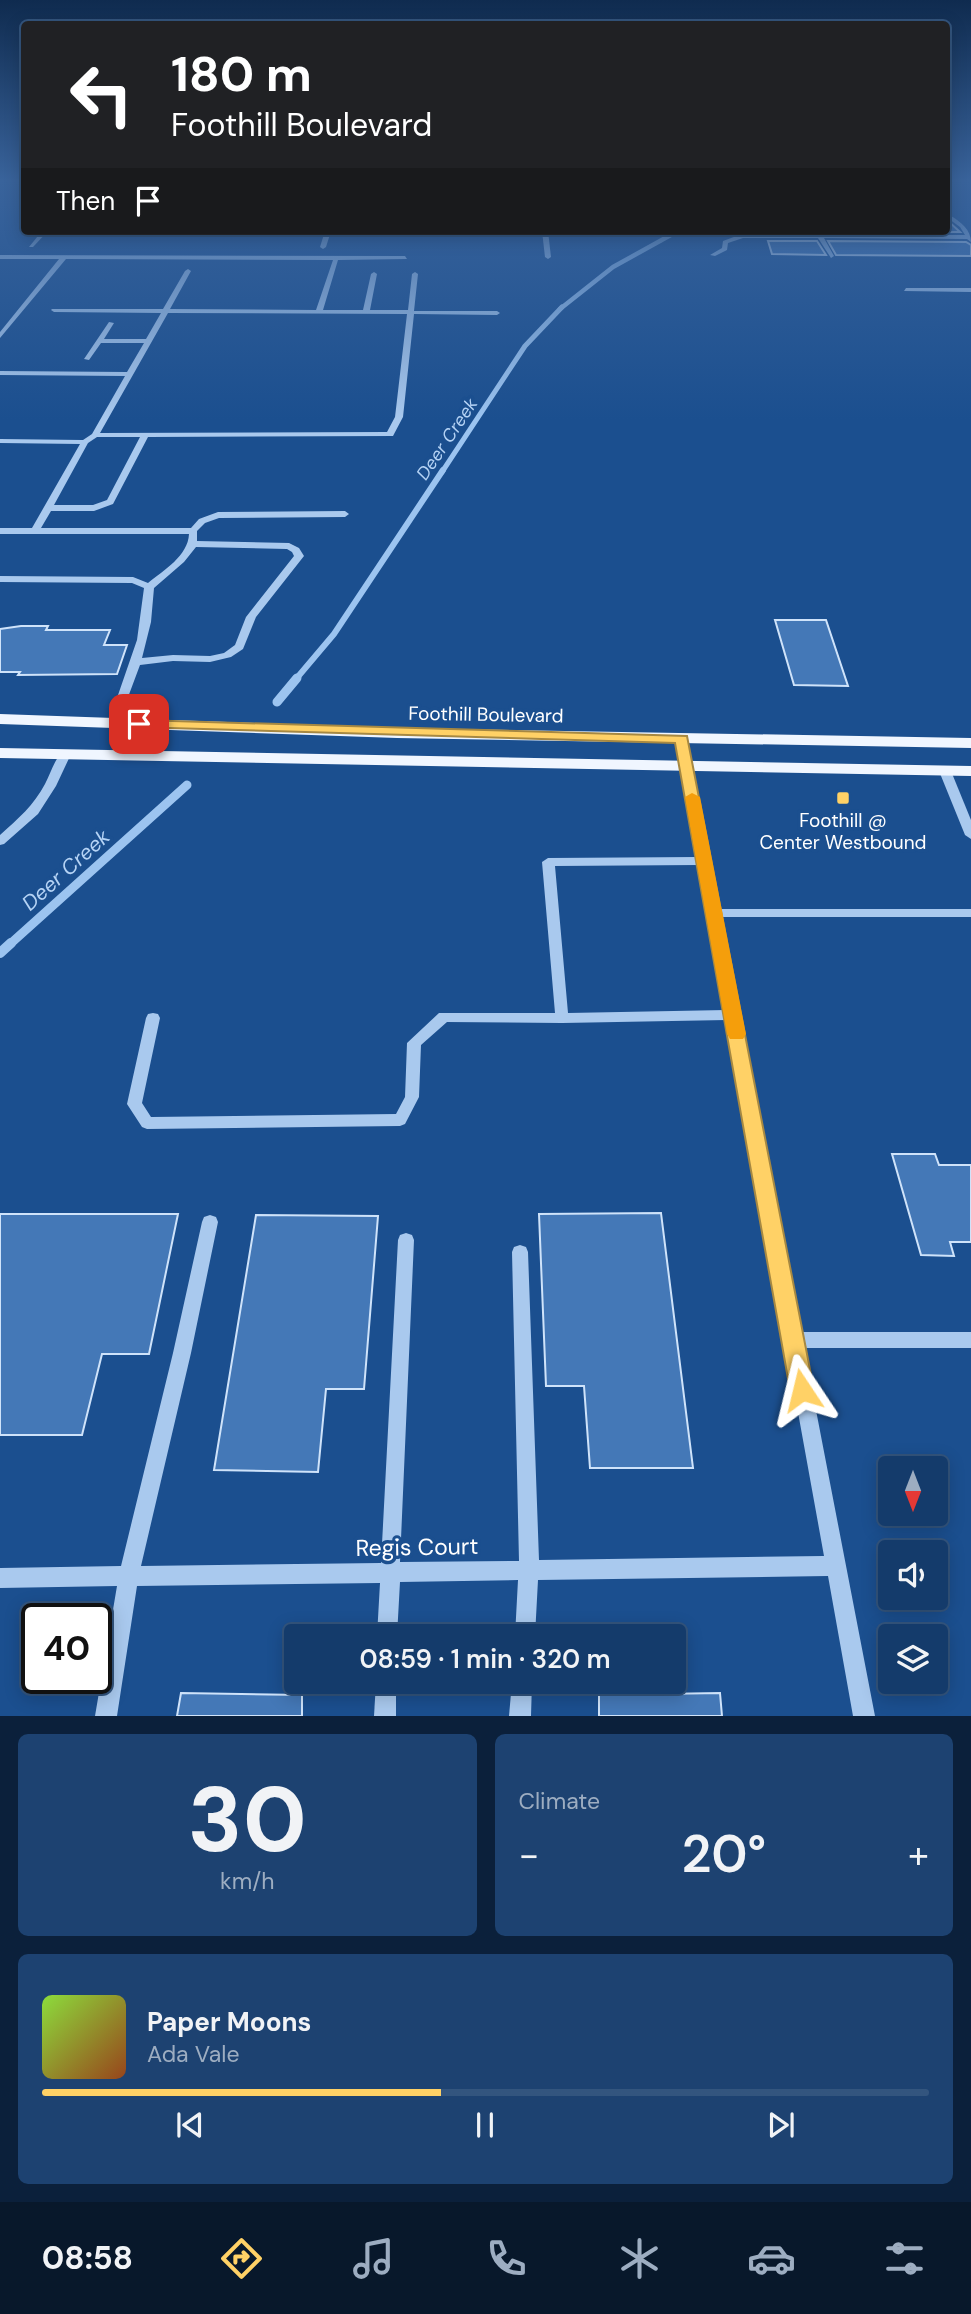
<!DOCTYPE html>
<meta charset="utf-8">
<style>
:root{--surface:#143b6b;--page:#1d4271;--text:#f1f3f6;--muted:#9dadc1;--line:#33557e;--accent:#ffd166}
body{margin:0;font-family:"DM Sans",sans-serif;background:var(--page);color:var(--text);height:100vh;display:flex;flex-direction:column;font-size:26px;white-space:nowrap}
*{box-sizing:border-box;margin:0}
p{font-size:23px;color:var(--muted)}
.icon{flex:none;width:38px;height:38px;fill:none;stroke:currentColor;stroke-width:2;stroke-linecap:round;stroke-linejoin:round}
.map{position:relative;height:1716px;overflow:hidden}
.details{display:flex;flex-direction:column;gap:18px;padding:18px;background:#0b203b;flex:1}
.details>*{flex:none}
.banner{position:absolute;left:21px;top:21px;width:929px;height:214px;border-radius:7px;box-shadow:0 4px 18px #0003,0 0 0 2px var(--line);background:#202124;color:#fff;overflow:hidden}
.needle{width:46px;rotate:180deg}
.buttons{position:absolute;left:878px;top:1456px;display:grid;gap:14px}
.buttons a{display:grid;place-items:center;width:70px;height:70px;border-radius:7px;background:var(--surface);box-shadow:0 4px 18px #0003,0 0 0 2px var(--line);font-size:35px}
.speed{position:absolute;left:21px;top:1603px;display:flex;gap:14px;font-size:35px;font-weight:700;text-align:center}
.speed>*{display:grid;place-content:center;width:91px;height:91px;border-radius:50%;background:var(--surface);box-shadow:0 4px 18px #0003,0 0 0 2px var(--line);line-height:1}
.speed .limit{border:4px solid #111;border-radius:10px;background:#fff;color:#111}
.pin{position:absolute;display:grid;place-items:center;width:60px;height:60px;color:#fff;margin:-30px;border-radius:14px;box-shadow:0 4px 10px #0006}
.me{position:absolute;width:77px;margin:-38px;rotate:350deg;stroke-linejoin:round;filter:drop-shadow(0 0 5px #0008)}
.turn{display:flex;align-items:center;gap:24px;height:147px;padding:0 35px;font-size:32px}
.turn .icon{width:91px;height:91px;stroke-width:2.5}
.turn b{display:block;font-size:49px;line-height:60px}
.then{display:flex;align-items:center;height:66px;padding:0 35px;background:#0003;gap:14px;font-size:26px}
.big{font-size:52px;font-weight:600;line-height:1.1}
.details .widget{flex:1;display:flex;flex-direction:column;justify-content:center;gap:10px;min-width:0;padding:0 24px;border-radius:10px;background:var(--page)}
.details .dial{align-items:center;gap:0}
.dial b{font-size:91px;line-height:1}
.song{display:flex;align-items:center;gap:21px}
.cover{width:84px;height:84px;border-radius:10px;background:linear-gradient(135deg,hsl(90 70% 55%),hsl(20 70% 35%))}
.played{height:7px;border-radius:4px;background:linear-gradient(90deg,var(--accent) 45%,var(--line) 45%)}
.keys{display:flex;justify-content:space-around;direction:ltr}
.heat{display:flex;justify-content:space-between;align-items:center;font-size:38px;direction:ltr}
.details .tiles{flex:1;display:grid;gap:18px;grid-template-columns:1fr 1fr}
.widget:last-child{grid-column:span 2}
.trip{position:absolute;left:284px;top:1624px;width:402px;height:70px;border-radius:7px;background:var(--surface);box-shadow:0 4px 18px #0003,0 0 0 2px var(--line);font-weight:600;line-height:70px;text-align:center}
.dock{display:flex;height:112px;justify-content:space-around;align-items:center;background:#08182b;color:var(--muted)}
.dock .icon{width:49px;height:49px}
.dock .selected{color:var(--accent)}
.dock b{font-size:32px;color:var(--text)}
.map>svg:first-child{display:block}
</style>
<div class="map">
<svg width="971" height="1716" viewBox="0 0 971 1716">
<rect width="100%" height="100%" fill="#1b4f8f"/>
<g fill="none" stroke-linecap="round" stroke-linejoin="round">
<!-- stream-far4 -->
<path stroke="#9cc4f0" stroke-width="4.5" d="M560 309 613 267 678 231"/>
<!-- stream-far3 -->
<path stroke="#9cc4f0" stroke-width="5" d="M442 472 525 346 562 307"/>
<!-- stream-far2 -->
<path stroke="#9cc4f0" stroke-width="6" d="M296 679 334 634 443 470"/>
<!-- stream-far1 -->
<g stroke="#9cc4f0" stroke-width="9">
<path d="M277 702 297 678"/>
<path d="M9 945 187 785"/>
</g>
<!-- stream -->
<path stroke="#9cc4f0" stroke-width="10" d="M0 953 11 943"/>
</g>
<!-- building -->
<g fill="#4478b7" stroke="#cfe3fa" stroke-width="2">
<path d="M947 220 960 232H827L947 231Z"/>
<path d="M768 241H817L826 255 772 254Z"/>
<path d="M828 241 966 242 971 245V256L836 255Z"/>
<path d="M775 620H826L848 686 794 685Z"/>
<path d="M21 626H48L46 630H110L104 645H127L117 674 18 675 20 672H0V629Z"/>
<path d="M892 1154H935L939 1165H971V1242H950L954 1256 921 1255Z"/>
<path d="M661 1213 693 1468H590L584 1386H546L539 1214Z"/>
<path d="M0 1214H178L149 1354H102L82 1435H0Z"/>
<path d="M256 1215 378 1216 364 1389H326L318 1472 214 1470Z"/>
<path d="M181 1693 302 1695V1716H177Z"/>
<path d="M720 1693 722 1716H599V1695Z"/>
</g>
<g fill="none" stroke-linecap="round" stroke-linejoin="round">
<!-- minor -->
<g fill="#a9c9ee" fill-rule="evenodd">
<path d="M951 216C961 222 971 230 971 242L967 239 824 238 834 256 831 258 818 238H743L728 243 727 250 715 256 710 255 722 248 723 241 742 234 818 235V231H824V235H965L960 227 949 219Z"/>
<path d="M42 231H48L33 247H29Z"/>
<path d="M325 231H331L326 247 323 249 320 247Z"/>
<path d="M361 231H422L419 233H364Z"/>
<path d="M542 231H548L551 257 548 259 545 257Z"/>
<path d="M0 255 405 256 407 259 338 260 323 310H363L371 274 374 272 377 274 370 310H408L412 274 415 272 418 274 414 311H497L500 313 497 315 414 314 403 417 393 436 148 437 113 504 94 511H51L41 528H191L199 519 218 512 345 511 349 514 345 517 219 518 205 523 197 531V541L289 543 299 548 304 556 256 617 243 649 231 657 210 662 173 661 140 665 118 724 113 727 108 724 137 640 144 588 132 583 0 582V576L133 577 148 583C164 570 188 556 189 534H0V528H32L80 444 0 443V439L83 440 92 434 125 376 0 375V371L127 372 144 343H101L89 360 84 359 109 322 114 323 104 339H146L161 313 54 312 51 310 52 309H163L185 271 188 269 191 271 170 309 316 310 333 260 66 259 0 338V332L59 259H0ZM168 313 407 314 395 417 387 432 100 433ZM97 437H140L107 500 93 505H54L88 443ZM196 547 287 549 292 552 294 556 246 617 235 645 224 653 210 656 173 655 142 658 151 622 154 588 184 562Z"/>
<path d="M906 288H971V292L904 291Z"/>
<path d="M682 736 687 739 720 909H971V917H722L801 1332H971V1348H804L875 1716H853L828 1576 538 1580 535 1636H515L518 1580 400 1582 397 1636H377L380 1583 137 1586 117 1716H95L117 1586 0 1588V1568L121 1566 173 1353 202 1222 204 1217 210 1215 216 1217 218 1222 191 1353 141 1566 381 1563 398 1240 400 1235 406 1233 412 1235 414 1240 400 1562 519 1561 512 1252 514 1247 520 1245 526 1247 528 1252 539 1560 824 1556 727 1020 562 1023 447 1022 421 1045 419 1097 405 1124 400 1126 147 1129 142 1127 127 1104 146 1018 148 1014 153 1013 158 1014 160 1018 142 1103 151 1117 396 1114 405 1097 407 1043 439 1013H555L542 862 548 858 698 857 677 739ZM699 865 726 1010 568 1013 555 866Z"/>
<path d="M65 751 71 754 56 786 38 814 4 844 0 845V835C18 819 34 805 45 784 51 773 55 756 65 751Z"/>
<path d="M945 768 951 771 971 820V839L965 835 939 771Z"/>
<path d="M376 1682H396V1716H374Z"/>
<path d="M512 1682H532L531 1716H509Z"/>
</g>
<!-- major -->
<g fill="#f0f6ff" fill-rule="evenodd">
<path d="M0 714 397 728 971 738V748L397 738 0 724Z"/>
<path d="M0 748 971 766V776L0 758Z"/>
</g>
</g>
<!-- sky -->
<linearGradient id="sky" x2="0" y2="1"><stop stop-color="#0f2b4f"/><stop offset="0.43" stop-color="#39639b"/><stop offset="1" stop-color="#39639b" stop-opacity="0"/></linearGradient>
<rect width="971" height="420" fill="url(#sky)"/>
<!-- route -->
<path fill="#ffd166" stroke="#a68842" stroke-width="2" d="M139 720 687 736 814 1390 810 1398 802 1401 794 1398 790 1390 675 743 134 727V722Z"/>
<!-- slow -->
<path fill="#f59e0b" d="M692 793 700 797 746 1034 743 1039H730L727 1034 685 797Z"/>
<!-- markers -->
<rect fill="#ffd166" stroke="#1b4f8f" stroke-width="2.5" x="836" y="791" width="14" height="14" rx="3.5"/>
<g text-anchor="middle" stroke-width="7" stroke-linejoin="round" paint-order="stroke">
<!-- far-water labels -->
<g font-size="18" font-style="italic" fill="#b5d3f5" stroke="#1b4f8f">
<text transform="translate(447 439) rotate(-56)" y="6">Deer Creek</text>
</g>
<!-- street labels -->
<g font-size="19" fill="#fff" stroke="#1b4f8f">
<text transform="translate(486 714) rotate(1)" y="7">Foothill Boulevard</text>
</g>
<!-- poi labels -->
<g font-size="19" fill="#fff" stroke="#1b4f8f">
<text x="843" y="827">Foothill @<tspan x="843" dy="22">Center Westbound</tspan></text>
</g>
<!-- water labels -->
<g font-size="21" font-style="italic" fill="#b5d3f5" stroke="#1b4f8f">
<text transform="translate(66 870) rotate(-42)" y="7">Deer Creek</text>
</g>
<!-- near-street labels -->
<g font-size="23" fill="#fff" stroke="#1b4f8f">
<text transform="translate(417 1547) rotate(-1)" y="8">Regis Court</text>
</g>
</g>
</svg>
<div class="buttons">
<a><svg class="needle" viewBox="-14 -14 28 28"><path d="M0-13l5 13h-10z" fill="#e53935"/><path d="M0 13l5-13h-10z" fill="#9dadc1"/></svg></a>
<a><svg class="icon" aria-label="sound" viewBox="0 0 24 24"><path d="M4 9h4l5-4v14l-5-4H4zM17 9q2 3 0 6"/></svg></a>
<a><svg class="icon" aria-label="layers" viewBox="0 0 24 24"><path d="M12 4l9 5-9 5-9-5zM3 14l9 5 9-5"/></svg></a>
</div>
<div class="speed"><div class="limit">40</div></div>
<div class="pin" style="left:139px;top:724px;background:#d93025"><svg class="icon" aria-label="arrive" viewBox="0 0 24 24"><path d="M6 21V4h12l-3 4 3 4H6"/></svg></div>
<svg class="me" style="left:802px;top:1390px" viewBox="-20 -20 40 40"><path d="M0-17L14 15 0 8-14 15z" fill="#ffd166" stroke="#fff" stroke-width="4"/></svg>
<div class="trip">08:59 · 1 min · 320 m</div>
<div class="banner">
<div class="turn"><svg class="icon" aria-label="left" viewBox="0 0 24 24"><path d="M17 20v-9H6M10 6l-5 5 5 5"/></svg><div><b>180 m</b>Foothill Boulevard</div></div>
<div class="then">Then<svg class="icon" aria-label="arrive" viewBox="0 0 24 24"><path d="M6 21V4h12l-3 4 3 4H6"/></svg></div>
</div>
</div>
<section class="details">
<div class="tiles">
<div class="widget dial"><b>30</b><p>km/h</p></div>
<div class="widget"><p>Climate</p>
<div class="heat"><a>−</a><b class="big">20°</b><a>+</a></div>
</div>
<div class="widget">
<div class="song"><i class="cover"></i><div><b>Paper Moons</b><p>Ada Vale</p></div></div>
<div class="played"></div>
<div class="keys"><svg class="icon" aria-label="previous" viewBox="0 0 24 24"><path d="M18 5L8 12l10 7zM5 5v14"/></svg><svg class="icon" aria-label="pause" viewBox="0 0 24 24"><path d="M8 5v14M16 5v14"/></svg><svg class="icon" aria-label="next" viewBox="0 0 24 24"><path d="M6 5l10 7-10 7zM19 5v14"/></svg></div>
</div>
</div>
</section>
<nav class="dock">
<b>08:58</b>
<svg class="icon selected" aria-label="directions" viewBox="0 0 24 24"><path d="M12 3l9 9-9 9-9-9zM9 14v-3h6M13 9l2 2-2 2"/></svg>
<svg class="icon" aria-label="music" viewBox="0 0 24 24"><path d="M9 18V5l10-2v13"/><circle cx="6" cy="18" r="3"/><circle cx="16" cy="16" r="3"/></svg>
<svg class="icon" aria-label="phone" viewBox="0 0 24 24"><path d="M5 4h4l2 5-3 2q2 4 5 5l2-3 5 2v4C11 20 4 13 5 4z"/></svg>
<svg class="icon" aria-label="climate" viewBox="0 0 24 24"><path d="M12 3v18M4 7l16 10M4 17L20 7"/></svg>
<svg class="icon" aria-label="car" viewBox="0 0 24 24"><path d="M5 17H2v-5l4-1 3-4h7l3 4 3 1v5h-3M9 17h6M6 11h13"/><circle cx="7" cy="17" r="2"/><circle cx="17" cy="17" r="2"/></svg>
<svg class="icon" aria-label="filters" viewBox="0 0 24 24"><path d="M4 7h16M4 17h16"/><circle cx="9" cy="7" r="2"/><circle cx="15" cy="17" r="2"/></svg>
</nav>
